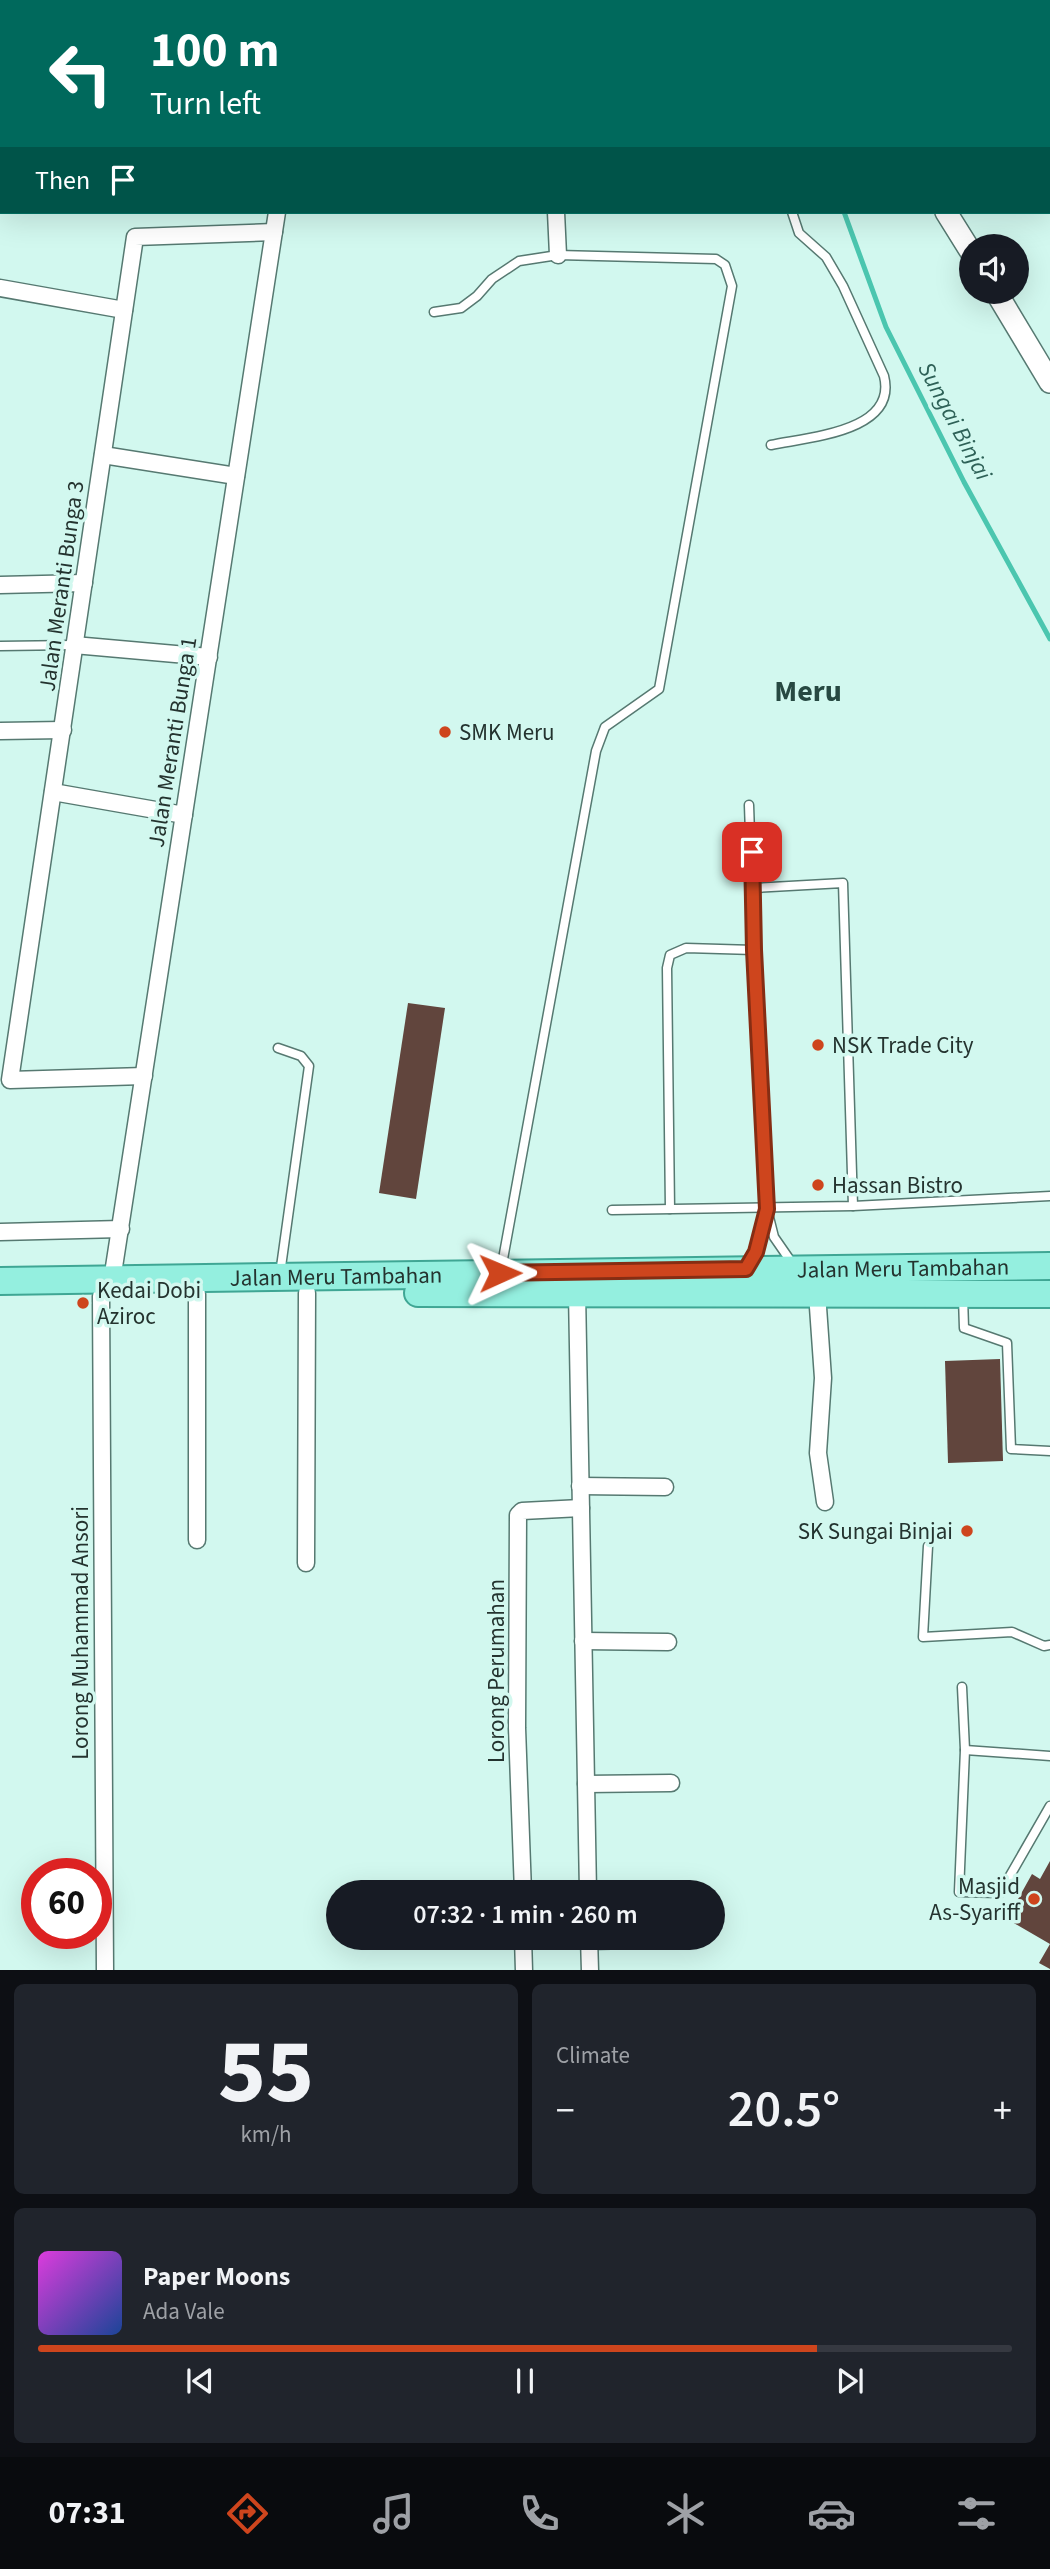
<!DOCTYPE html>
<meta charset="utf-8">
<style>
:root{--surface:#171b24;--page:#20242c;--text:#f1f3f6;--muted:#9ea1a6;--line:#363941;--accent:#ce451d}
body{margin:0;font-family:"Source Sans 3",sans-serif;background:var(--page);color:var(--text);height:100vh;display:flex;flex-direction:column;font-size:26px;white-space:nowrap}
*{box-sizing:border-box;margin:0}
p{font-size:23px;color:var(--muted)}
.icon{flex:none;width:38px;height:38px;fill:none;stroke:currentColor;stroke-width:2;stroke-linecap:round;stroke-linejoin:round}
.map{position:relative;height:1970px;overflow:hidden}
.panel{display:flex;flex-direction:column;gap:14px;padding:14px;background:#0d0f14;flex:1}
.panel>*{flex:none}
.guide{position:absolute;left:0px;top:0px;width:1050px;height:214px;box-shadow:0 7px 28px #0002;background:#00695c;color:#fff;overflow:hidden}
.buttons{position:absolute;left:959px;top:234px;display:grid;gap:14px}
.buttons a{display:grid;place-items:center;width:70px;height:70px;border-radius:50%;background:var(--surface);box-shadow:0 7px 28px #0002;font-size:35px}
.speed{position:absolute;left:21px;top:1858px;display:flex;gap:14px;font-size:35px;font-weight:700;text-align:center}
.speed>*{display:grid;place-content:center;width:91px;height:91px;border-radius:50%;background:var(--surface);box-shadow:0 7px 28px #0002;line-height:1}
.speed .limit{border:10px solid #d22;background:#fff;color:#111}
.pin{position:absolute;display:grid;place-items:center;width:60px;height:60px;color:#fff;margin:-30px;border-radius:14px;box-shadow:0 4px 10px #0006}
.me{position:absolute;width:77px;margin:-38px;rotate:89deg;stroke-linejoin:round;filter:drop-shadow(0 0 5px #0008)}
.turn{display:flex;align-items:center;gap:24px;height:147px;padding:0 35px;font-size:32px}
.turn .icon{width:91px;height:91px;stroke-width:2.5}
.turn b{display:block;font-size:49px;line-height:60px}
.then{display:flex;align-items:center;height:66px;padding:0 35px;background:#0003;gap:14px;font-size:26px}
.big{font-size:52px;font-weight:600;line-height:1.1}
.panel .tile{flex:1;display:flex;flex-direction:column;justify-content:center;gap:10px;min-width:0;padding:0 24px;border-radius:10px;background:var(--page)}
.panel .dial{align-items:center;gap:0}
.dial b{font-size:91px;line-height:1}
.song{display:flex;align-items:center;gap:21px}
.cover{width:84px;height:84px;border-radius:10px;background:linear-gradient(135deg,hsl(300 70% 55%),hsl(220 70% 35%))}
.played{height:7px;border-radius:4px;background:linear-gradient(90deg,var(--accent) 80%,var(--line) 80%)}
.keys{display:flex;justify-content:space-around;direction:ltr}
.heat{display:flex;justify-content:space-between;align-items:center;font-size:38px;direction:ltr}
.panel .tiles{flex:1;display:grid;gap:14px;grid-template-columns:1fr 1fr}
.tile:last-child{grid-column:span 2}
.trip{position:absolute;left:326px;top:1880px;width:399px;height:70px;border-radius:35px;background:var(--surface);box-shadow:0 7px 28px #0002;font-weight:600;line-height:70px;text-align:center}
.dock{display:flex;height:112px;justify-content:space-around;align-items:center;background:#090b0e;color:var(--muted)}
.dock .icon{width:49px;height:49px}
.dock .active{color:var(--accent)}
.dock b{font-size:32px;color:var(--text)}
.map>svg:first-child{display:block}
</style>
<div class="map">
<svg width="1050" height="1971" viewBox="0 0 1050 1971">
<rect width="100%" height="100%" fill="#d2f8ef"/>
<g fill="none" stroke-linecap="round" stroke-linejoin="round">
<!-- stream -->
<g stroke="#4bc6af" stroke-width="5">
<path d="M722 0 723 2"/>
<path d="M844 212 886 327 964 482 1050 639"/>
</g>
</g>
<!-- building -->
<g fill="#61453d">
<path d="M408 1003 445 1008 416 1199 379 1193Z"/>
<path d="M1000 1359 1003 1461 948 1463 945 1361Z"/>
<path d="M1050 1861V1969L1039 1963 1050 1944 1007 1919 1032 1874 1040 1879Z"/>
</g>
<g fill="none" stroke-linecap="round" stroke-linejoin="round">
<!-- service casing -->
<g stroke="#567971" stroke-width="11">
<g id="service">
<path d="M624 2V0"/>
<path d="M434 312 461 308 477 296 492 279 519 261 558 255 716 259 725 265 732 286 659 689 605 727 596 751 501 1270"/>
<path d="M771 445C808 437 898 432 884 376L843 286 826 257 799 233 792 212"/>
<path d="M0 646 74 645"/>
<path d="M749 805 754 950 767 1209 774 1237 792 1263"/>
<path d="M753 888 843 883 853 1206"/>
<path d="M278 1048 301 1056 309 1066 280 1274"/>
<path d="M670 1209 667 968 670 955 686 948 754 950"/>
<path d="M612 1210 853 1206 1050 1196"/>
<path d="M749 1264 762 1235 766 1214"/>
<path d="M963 1297 964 1328 1007 1343 1011 1449 1050 1451"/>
<path d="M928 1546 923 1637 1012 1632 1044 1646 1050 1645"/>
<path d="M962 1687 965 1750 959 1892 1000 1893 1050 1806"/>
<path d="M965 1750 1050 1756"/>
</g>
</g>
<!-- minor casing -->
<g stroke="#567971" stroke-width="19">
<g id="minor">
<path d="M102 2 103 0"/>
<path d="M257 2V0"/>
<path d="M401 2 402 0"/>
<path d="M549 2 550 0"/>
<path d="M1009 2 1012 0"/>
<path d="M1048 108 1050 107"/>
<path d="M0 142H2"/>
<path d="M556 212 558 255"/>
<path d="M0 288 124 310"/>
<path d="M103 455 236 476"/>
<path d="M0 585 84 583"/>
<path d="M74 645 209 657"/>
<path d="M0 731 63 730"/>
<path d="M53 792 184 815"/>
<path d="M144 1076 10 1080 135 237 274 232"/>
<path d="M0 1232 121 1229"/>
<path d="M112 1280 277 212"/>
<path d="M577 1292 588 1892"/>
<path d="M817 1293 823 1378 818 1453 825 1502"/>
<path d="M197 1294V1540"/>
<path d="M101 1296 105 1971"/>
<path d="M580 1486 665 1487"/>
<path d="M306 1563 307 1293"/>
<path d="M583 1641 668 1642"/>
<path d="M586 1784 671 1783"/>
<path d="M523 1892 517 1728 518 1515 522 1511 581 1508"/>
<path d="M523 1937 524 1971"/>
<path d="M589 1937 590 1971"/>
<path d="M589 1941 678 1939"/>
</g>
</g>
<!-- tertiary casing -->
<g stroke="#567971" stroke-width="24">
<g id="tertiary">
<path d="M756 0 758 2"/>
<path d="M818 0 819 2"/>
<path d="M0 184H2"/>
<path d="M946 212 971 252"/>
<path d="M996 292 1050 382"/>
</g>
</g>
<!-- primary casing -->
<g stroke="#3fa694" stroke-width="30">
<g id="primary">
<path id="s1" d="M0 1281 1050 1266"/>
<path d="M418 1293 1050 1294"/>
</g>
</g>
<!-- service -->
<use href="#service" stroke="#fff" stroke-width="8"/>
<!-- minor -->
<use href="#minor" stroke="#fff" stroke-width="16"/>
<!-- tertiary -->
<use href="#tertiary" stroke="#fff" stroke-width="21"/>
<!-- primary -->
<use href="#primary" stroke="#94efdf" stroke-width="26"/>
</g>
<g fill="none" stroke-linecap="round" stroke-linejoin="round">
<!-- route casing -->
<g stroke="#862d13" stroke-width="18">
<path id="route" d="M500 1273 746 1269 756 1252 767 1209 754 950 752 852"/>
</g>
<!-- route -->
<use href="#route" stroke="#ce451d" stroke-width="12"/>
</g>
<!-- markers -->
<g fill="#ce451d" stroke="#d2f8ef" stroke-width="2.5">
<circle cx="445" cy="732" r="7"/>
<circle cx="818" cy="1045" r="7"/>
<circle cx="818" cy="1185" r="7"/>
<circle cx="83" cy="1303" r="7"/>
<circle cx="967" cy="1531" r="7"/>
<circle cx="1034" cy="1899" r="7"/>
</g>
<g text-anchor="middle" stroke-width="7" stroke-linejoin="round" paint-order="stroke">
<!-- street labels -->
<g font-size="23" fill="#24332f" stroke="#d2f8ef">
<text transform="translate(61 586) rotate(-82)" y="8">Jalan Meranti Bunga 3</text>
<text transform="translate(172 742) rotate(-81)" y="8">Jalan Meranti Bunga 1</text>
<text dy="8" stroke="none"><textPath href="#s1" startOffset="903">Jalan Meru Tambahan</textPath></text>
<text dy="8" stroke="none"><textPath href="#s1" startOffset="336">Jalan Meru Tambahan</textPath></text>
<text transform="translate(80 1633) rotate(-90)" y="8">Lorong Muhammad Ansori</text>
<text transform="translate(496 1671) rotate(-90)" y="8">Lorong Perumahan</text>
</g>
<!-- poi labels -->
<g font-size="23" fill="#24332f" stroke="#d2f8ef" text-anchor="start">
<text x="459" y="740">SMK Meru</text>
<text x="832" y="1053">NSK Trade City</text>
<text x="832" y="1193">Hassan Bistro</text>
<text x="97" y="1298">Kedai Dobi<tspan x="97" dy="26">Aziroc</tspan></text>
<text x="953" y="1539" text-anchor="end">SK Sungai Binjai</text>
<text x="1020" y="1894" text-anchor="end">Masjid<tspan x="1020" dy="26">As-Syariff</tspan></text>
</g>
<!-- water labels -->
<g font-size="24" font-style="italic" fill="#2e6157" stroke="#d2f8ef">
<text transform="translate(955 421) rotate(62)" y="8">Sungai Binjai</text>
</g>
<!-- district labels -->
<g font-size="30" font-weight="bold" fill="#274942" stroke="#d2f8ef">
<text x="808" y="701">Meru</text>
</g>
</g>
</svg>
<div class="buttons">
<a><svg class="icon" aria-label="sound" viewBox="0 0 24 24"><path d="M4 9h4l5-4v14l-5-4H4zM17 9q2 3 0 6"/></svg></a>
</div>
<div class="speed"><div class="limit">60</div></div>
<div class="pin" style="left:752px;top:852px;background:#d93025"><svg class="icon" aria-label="arrive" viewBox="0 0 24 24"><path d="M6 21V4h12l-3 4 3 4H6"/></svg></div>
<svg class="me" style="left:500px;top:1273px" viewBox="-20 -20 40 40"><path d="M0-17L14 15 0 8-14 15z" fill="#ce451d" stroke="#fff" stroke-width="4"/></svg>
<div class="trip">07:32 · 1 min · 260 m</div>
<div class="guide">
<div class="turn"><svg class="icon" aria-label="left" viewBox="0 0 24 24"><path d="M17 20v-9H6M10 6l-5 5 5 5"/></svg><div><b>100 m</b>Turn left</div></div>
<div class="then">Then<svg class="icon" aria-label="arrive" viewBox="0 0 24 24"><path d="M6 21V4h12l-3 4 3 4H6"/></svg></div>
</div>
</div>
<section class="panel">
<div class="tiles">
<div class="tile dial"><b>55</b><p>km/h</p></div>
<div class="tile"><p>Climate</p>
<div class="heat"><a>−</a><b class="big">20.5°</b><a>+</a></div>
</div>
<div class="tile">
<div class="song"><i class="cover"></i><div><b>Paper Moons</b><p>Ada Vale</p></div></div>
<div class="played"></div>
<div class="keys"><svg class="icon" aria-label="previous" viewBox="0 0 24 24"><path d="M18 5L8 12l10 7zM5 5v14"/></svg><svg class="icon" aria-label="pause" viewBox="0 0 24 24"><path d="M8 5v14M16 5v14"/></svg><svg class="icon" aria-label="next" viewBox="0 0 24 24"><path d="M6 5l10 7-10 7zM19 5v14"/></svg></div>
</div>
</div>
</section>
<nav class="dock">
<b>07:31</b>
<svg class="icon active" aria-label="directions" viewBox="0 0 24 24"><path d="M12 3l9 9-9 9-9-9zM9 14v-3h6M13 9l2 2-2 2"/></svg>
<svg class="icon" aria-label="music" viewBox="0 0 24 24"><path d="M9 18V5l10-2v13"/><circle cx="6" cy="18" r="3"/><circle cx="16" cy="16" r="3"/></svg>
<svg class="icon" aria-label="phone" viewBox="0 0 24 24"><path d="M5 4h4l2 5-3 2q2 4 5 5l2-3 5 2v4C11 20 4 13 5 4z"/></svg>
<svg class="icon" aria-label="climate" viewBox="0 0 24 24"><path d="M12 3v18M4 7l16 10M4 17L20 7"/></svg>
<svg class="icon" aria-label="car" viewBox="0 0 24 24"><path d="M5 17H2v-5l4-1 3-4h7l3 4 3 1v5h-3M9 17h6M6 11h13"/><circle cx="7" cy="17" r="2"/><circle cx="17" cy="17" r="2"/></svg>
<svg class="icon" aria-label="filters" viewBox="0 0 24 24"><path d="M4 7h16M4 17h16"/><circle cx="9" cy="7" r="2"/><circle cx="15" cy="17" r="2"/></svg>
</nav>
